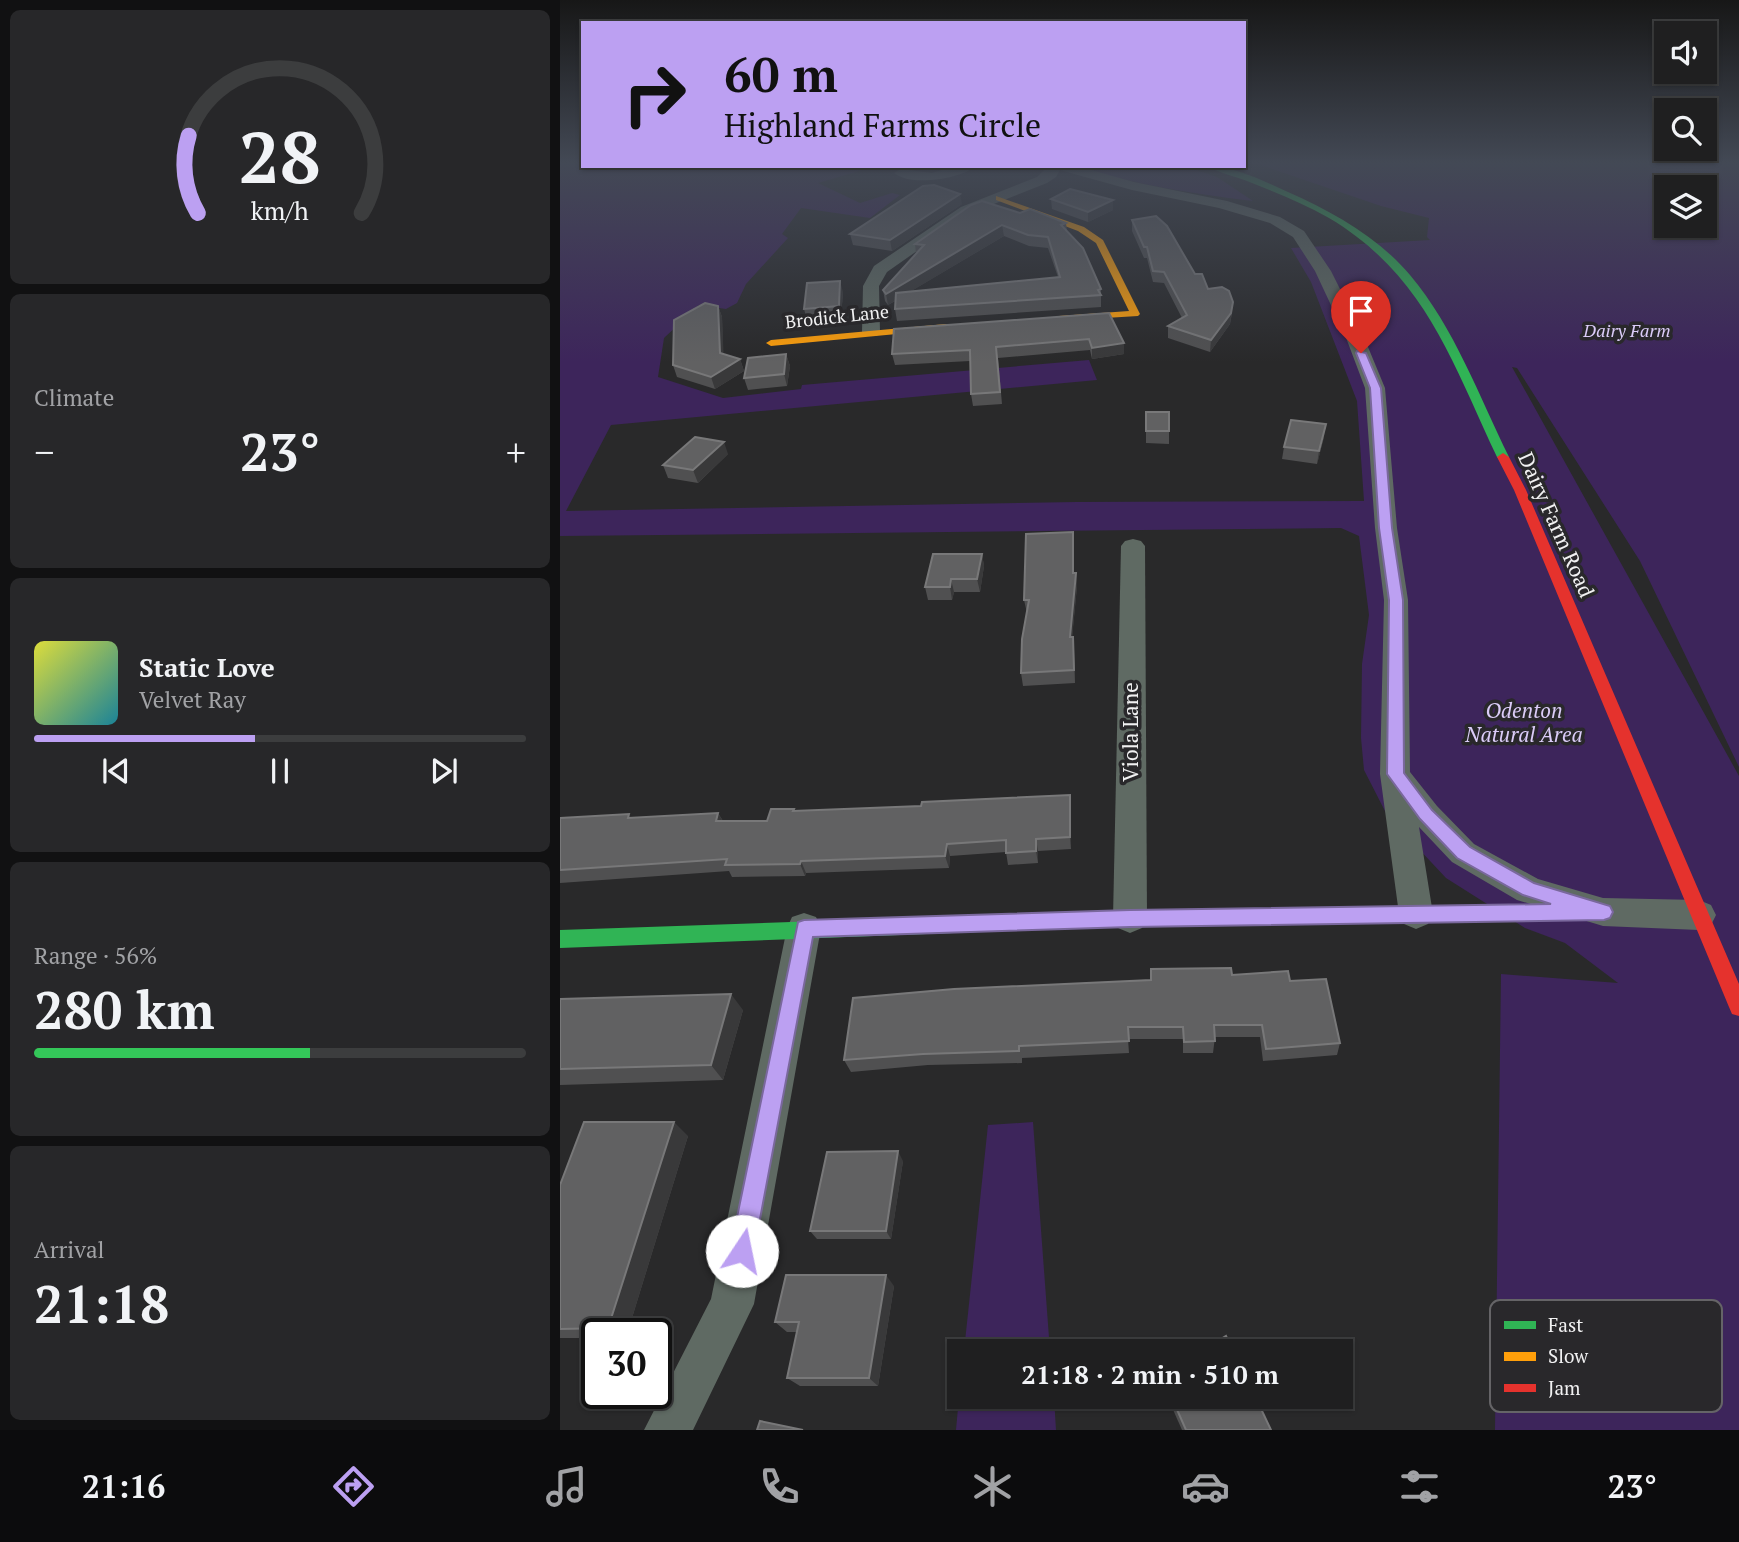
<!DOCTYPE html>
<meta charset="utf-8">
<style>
:root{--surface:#1f1f20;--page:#272729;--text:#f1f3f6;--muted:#a1a2a5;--line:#3c3d3e;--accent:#bca0f2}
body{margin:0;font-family:"PT Serif",serif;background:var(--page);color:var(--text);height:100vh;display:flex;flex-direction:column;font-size:26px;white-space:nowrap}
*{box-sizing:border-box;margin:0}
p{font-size:23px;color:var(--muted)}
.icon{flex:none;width:38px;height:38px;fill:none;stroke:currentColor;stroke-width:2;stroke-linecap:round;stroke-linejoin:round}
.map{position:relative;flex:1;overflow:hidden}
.panel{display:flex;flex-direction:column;gap:10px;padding:10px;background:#111112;width:560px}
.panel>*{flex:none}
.top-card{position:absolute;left:21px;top:21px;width:665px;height:147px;border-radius:0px;box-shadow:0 2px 5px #0004,0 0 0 2px var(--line);background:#bca0f2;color:#111;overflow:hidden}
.fabs{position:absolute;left:1094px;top:21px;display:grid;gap:14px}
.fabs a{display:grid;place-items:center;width:63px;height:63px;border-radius:0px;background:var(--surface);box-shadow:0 2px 5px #0004,0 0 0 2px var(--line);font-size:35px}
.speed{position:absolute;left:21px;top:1318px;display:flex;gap:14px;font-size:35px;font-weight:700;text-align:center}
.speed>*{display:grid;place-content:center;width:91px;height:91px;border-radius:50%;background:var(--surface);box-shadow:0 2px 5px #0004,0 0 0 2px var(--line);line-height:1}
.speed .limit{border:4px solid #111;border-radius:10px;background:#fff;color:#111}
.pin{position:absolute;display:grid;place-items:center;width:60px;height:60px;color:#fff;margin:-72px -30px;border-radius:50% 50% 50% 0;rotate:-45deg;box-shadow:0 0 7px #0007}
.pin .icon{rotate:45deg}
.me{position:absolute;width:77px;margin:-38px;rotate:11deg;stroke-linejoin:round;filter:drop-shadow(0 0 5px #0008)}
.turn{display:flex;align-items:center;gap:24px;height:147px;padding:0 28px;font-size:32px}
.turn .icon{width:91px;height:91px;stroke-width:2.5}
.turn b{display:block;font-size:49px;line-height:60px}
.big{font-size:52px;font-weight:600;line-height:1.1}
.panel .card{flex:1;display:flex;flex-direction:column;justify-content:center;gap:10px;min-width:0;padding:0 24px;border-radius:10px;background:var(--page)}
.panel .dial{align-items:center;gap:0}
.dial svg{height:182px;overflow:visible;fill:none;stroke:var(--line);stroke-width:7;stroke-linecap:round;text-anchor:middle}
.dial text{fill:var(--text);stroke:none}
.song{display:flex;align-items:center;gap:21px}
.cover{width:84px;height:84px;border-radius:10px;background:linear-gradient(135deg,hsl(60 70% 55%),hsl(190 70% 35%))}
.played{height:7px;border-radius:4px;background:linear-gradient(90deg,var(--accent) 45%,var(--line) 45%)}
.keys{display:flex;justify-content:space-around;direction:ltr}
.heat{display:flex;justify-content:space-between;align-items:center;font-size:38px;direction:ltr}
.charge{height:10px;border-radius:5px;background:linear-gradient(90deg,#34c759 56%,var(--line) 0)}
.trip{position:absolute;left:387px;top:1339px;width:406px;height:70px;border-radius:0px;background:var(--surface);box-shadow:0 2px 5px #0004,0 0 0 2px var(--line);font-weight:600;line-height:70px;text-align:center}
.menu{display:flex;height:112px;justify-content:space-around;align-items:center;background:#0c0c0d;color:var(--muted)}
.menu .icon{width:49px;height:49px}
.menu .selected{color:var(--accent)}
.menu b{font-size:32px;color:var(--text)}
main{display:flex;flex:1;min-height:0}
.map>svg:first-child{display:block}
</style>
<main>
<section class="panel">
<div class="card dial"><svg viewBox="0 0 100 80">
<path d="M14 69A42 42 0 1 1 86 69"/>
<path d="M14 69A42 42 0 0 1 10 35" stroke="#bca0f2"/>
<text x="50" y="56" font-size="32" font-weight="700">28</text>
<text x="50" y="72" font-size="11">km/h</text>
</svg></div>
<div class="card"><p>Climate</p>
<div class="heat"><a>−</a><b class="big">23°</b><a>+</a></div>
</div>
<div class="card">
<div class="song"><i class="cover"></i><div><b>Static Love</b><p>Velvet Ray</p></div></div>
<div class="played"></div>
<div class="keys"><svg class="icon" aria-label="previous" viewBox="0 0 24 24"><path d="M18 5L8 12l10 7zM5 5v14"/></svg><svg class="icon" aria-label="pause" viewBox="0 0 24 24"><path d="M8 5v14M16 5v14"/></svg><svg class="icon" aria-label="next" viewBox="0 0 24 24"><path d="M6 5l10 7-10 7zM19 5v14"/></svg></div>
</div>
<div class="card"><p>Range · 56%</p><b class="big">280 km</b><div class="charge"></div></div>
<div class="card"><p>Arrival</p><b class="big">21:18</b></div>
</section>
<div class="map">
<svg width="1179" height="1430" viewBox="0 0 1179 1430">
<rect width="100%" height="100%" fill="#29292a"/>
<!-- green -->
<g fill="#3d255b" fill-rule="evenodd">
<path d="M0 162H23V166H316L258 183 300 203 332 193 340 195 310 218 241 208 222 234 228 238 186 284 177 303 166 309 139 305 104 338 98 377 163 398 241 389 242 385 529 360 537 380 51 425 6 511 517 502 804 501 797 401 751 282 731 248 870 240 867 237 869 218 821 206 692 162H1179V767L1080 561 957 368 952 367 1179 776V1430H935L941 974 1058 983 1005 943 965 928 886 878 827 815 804 770 801 738 802 664 809 615 799 536 781 528 0 536ZM1106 187H1144V226H1106Z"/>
<path d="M514 166H624L657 177 693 201C632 194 574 184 514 166Z"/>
<path d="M473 1122 490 1351H404L428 1125Z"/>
<path d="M399 1397H494L496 1430H396Z"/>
</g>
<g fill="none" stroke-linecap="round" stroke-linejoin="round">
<!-- street -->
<g fill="#5f6a63" fill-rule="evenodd">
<path d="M395 166H416C400 179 351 187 334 173L341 169 372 173Z"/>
<path d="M488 166H517L574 182 667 201 720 217 744 231 771 271 803 335 825 388 837 528 848 600 850 772 877 806 914 844 978 879 1043 898 1139 900 1151 905 1156 915 1151 925 1139 930 1043 926 957 900 892 862 859 827 873 914 868 924 856 929 844 924 839 914 820 774 824 600 815 528 805 388 785 335 755 271 733 237 710 223 659 208 572 190 500 170 496 177 487 183 411 213 327 272 319 286 320 332 317 336H305L302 332 303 286 314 266 401 207 477 177Z"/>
<path d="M573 539 581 541 585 546 587 918 582 928 570 933 558 928 553 918 561 546 565 541Z"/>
<path d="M244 913 256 917 261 928 194 1304 133 1430H84L151 1299 227 928 232 917Z"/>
</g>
<!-- fast -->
<g fill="#30b455" fill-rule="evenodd">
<path d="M647 166C674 166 704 181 728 192 773 212 818 237 850 275 894 327 919 396 949 457L947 460 943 461 937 457C892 362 865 275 769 218 743 203 715 192 687 181 674 176 659 173 647 166Z"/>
<path d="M1043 904 1050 906 1052 912 1050 918 1043 920 852 922 845 920 843 914 845 908 852 906Z"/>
<path d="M549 911 556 913 558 919 556 925 549 927 0 948V930Z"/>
</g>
<!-- slow -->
<g fill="#ff9f0a" fill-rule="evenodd">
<path d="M436 196 524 227 543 240 580 314 578 316 496 321 494 319 499 316 569 311 536 243 518 231 436 200Z"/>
<path d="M386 324 389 325V329L211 346 206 343 211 340Z"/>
</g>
<!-- jam -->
<g fill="#e5322d" fill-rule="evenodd">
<path d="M943 453 949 457 966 490 1179 984V1016L1172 1014 1169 1007 954 490 937 457Z"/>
<path d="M852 906 859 908 861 914 859 920 852 922 549 927 542 925 540 919 542 913 549 911Z"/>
</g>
</g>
<!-- wall -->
<g fill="#505051" fill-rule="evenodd">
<path d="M491 199 553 200V210L528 222 492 209Z"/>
<path d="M402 204 332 251 293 245 290 234Z"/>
<path d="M460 213 506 223 507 231 541 289V307L337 321 335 309V301L328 305 325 301 323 290 356 254 355 244ZM444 236 469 246 488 248 498 277 351 291Z"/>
<path d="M572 220 635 274 648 289 672 313 670 324 650 352 608 338V326L622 318 604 283 593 282 587 258H584L572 231Z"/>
<path d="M283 292 281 318 247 320 244 309Z"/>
<path d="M158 306 162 317 163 354 180 359 184 371 155 389 117 377 113 365Z"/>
<path d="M549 313 564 343V354L532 359 530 350 438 358 442 404 413 406 411 394 410 361 335 365 332 354Z"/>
<path d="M226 354 230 366 227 386 188 390 184 378Z"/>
<path d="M586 412H609V444L586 443Z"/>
<path d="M764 437 757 464 722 459 724 447Z"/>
<path d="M168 454 138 483 108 478 103 465Z"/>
<path d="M514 544V573H516L517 586 512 637 514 649 515 683 463 686 461 673 467 613 464 600Z"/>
<path d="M422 554 424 566 420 592H394L392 600H368L365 587Z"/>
<path d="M510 795 511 849 478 851V863L448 865 446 852 390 856 389 868 246 873 245 876 172 877 169 871 0 883V818H72L158 813 163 821H207L235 811 361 806Z"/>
<path d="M672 975 730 981 780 1043 777 1055 703 1061 700 1037H655L653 1053H623V1039H568L569 1053 462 1058V1063L368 1065 291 1072 284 1060 591 980Z"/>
<path d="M0 999 183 1010 163 1080 0 1085Z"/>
<path d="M128 1136 67 1334H37V1338H0V1185Z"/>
<path d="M343 1161 331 1239H257L250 1231Z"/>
<path d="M334 1286 318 1386H240L227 1378 237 1332H227L215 1322Z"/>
<path d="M607 1396H695L711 1430H622Z"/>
</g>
<!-- shaded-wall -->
<g fill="#39393a">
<path d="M400 194 402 204 332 251 330 240Z"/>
<path d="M553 200V210L528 222V212Z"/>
<path d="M442 225 444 236 328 305 326 294Z"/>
<path d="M280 281 283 292 281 318 279 306Z"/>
<path d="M673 302 670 324 650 352 651 340Z"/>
<path d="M158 306 162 317 164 365 160 353Z"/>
<path d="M564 343V354L532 359V348Z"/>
<path d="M226 354 230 366 227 386 224 374Z"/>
<path d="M180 359 184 371 155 389 151 377Z"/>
<path d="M766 424 764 437 757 464 759 451Z"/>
<path d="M164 442 168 454 138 483 133 470Z"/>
<path d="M422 554 424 566 420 592 417 579Z"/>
<path d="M516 573 517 586 511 650 510 637Z"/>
<path d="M391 579 394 592 392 600 390 587Z"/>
<path d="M510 795 511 807V849L510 837Z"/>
<path d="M158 813 165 825 156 821Z"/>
<path d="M476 839 478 851V863L476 851Z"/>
<path d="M387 844 390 856 389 868 385 856Z"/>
<path d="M241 861 246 873 245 876 240 864Z"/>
<path d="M171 994 183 1010 163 1080 151 1065Z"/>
<path d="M114 1122 128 1136 67 1334H57L48 1328Z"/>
<path d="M338 1151 343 1161 331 1239 326 1231Z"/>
<path d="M326 1275 334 1286 318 1386 309 1378Z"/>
</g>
<!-- building -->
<g fill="#616162" stroke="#787879" stroke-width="2">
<path d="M374 185 400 194 330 240 290 234 363 186Z"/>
<path d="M510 189 553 200 528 212 491 199Z"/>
<path d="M422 201 460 213 470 209 506 223 501 225 523 248 541 289 538 290 541 295 335 309 336 293 500 277 488 237 468 235 442 225 326 294 323 290 364 245 355 244 411 205Z"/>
<path d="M596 216 607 226 635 274H642L648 289 662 287 669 291 673 302 671 313 651 340 608 326 627 315 604 272 593 271 587 247H584L572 220Z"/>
<path d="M280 281 279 306 244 309 247 283Z"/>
<path d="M145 303 158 306 160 353 180 359 151 377 113 365 114 320Z"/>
<path d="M549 313 564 343 532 348 529 339 436 347 440 392 411 394 410 350 332 354 334 329Z"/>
<path d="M226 354 224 374 184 378 188 358Z"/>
<rect x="586" y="412" width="23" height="19"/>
<path d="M731 420 766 424 759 451 724 447Z"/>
<path d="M135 437 164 442 133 470 103 465Z"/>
<path d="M513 532V573H516L510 637H513L514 670 461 673 462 639 469 600H464L466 534Z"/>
<path d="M373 554H422L417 579H391L390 587H365Z"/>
<path d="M510 795V837L476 839V851L446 853V840L387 844 385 856 241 861 240 864 165 865 167 859 0 870V818L69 814 68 818 158 813 156 821H207L211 809H234L233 811 361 806 362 802Z"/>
<path d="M671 968 672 975 728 971 730 981 766 979 780 1043 706 1049 702 1025H654L655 1041 624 1042 623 1027H568L569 1041 459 1046V1051L363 1054 284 1060 293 998 394 989 591 980V969Z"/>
<path d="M171 994 151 1065 0 1069V999Z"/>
<path d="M24 1122H114L48 1328 0 1329V1185Z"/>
<path d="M338 1151 326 1231H250L267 1152Z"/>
<path d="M226 1275H326L309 1378H227L239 1322H215Z"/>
<path d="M666 1336 673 1351H641Z"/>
<path d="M611 1396H695L711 1430H626Z"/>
<path d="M200 1421 243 1430H197Z"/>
</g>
<!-- sky -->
<linearGradient id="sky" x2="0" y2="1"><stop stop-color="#171717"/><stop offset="0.45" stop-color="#434955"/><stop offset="1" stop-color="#434955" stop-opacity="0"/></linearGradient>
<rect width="1179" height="362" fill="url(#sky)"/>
<!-- route -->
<path fill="#bca0f2" stroke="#7a689d" stroke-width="2" d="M797 351 806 353 821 388 832 528 843 600 844 773 872 810 910 847 974 883 1050 906 1053 912 1050 918 1044 920 570 927 253 937 194 1251 191 1259 182 1263 174 1259 170 1251 238 922 244 920 570 910 991 904 963 895 897 858 860 819 827 774 829 600 819 528 810 388 796 353Z"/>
<g text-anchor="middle" stroke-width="7" stroke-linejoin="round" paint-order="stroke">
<!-- far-street labels -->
<g font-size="18" fill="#f1f1f2" stroke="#29282b">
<text transform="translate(277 317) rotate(-6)" y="6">Brodick Lane</text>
</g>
<!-- far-park labels -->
<g font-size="18" font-style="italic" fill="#dbccf8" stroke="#29282b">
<text x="1067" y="337">Dairy Farm</text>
</g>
<!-- street labels -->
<g font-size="21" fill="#f1f1f2" stroke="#29282b">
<text transform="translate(996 525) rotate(66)" y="7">Dairy Farm Road</text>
<text transform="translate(571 732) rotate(-90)" y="7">Viola Lane</text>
</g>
<!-- park labels -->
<g font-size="21" font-style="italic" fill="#dbccf8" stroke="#29282b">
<text x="964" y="718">Odenton<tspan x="964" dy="24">Natural Area</tspan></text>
</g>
</g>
<!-- legend -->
<rect x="930" y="1300" width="232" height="112" rx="10" fill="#29282b" stroke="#656467" stroke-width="2"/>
<rect x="944" y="1321" width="32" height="8" fill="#30b455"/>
<rect x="944" y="1352" width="32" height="9" fill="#ff9f0a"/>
<rect x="944" y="1384" width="32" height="8" fill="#e5322d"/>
<g font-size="19" fill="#f1f1f2">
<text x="988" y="1332">Fast</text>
<text x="988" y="1363">Slow</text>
<text x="988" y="1395">Jam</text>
</g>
</svg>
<div class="fabs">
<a><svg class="icon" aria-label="sound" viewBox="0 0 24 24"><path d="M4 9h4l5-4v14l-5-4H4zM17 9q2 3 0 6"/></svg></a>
<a><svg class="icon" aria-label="search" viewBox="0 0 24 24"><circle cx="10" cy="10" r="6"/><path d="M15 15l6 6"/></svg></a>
<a><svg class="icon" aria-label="layers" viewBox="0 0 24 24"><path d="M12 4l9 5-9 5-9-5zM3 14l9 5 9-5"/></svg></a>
</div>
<div class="speed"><div class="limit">30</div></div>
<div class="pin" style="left:801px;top:353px;background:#d93025"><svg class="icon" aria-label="arrive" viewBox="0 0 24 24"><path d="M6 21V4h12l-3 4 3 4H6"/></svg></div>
<svg class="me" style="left:182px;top:1251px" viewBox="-20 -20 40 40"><circle r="19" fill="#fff"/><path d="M0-13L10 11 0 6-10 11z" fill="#bca0f2"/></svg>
<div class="trip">21:18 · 2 min · 510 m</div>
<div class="top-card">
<div class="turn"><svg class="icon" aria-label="right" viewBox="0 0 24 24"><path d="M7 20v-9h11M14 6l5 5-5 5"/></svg><div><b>60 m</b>Highland Farms Circle</div></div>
</div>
</div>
</main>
<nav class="menu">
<b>21:16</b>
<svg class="icon selected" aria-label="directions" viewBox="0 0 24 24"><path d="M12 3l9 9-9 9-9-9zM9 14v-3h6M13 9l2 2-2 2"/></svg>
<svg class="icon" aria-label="music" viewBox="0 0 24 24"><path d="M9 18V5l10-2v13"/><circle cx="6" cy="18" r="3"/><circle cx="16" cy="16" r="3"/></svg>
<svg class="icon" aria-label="phone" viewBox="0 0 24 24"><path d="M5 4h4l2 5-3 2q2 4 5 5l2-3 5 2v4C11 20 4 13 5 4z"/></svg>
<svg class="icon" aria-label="climate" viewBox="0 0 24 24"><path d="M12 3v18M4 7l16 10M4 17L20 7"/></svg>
<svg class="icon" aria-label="car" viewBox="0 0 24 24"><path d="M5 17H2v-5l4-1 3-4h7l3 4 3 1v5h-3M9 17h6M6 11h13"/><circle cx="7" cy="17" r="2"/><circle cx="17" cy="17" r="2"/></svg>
<svg class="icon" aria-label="filters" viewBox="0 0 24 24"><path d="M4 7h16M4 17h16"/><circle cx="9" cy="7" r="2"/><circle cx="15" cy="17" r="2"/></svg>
<b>23°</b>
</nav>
